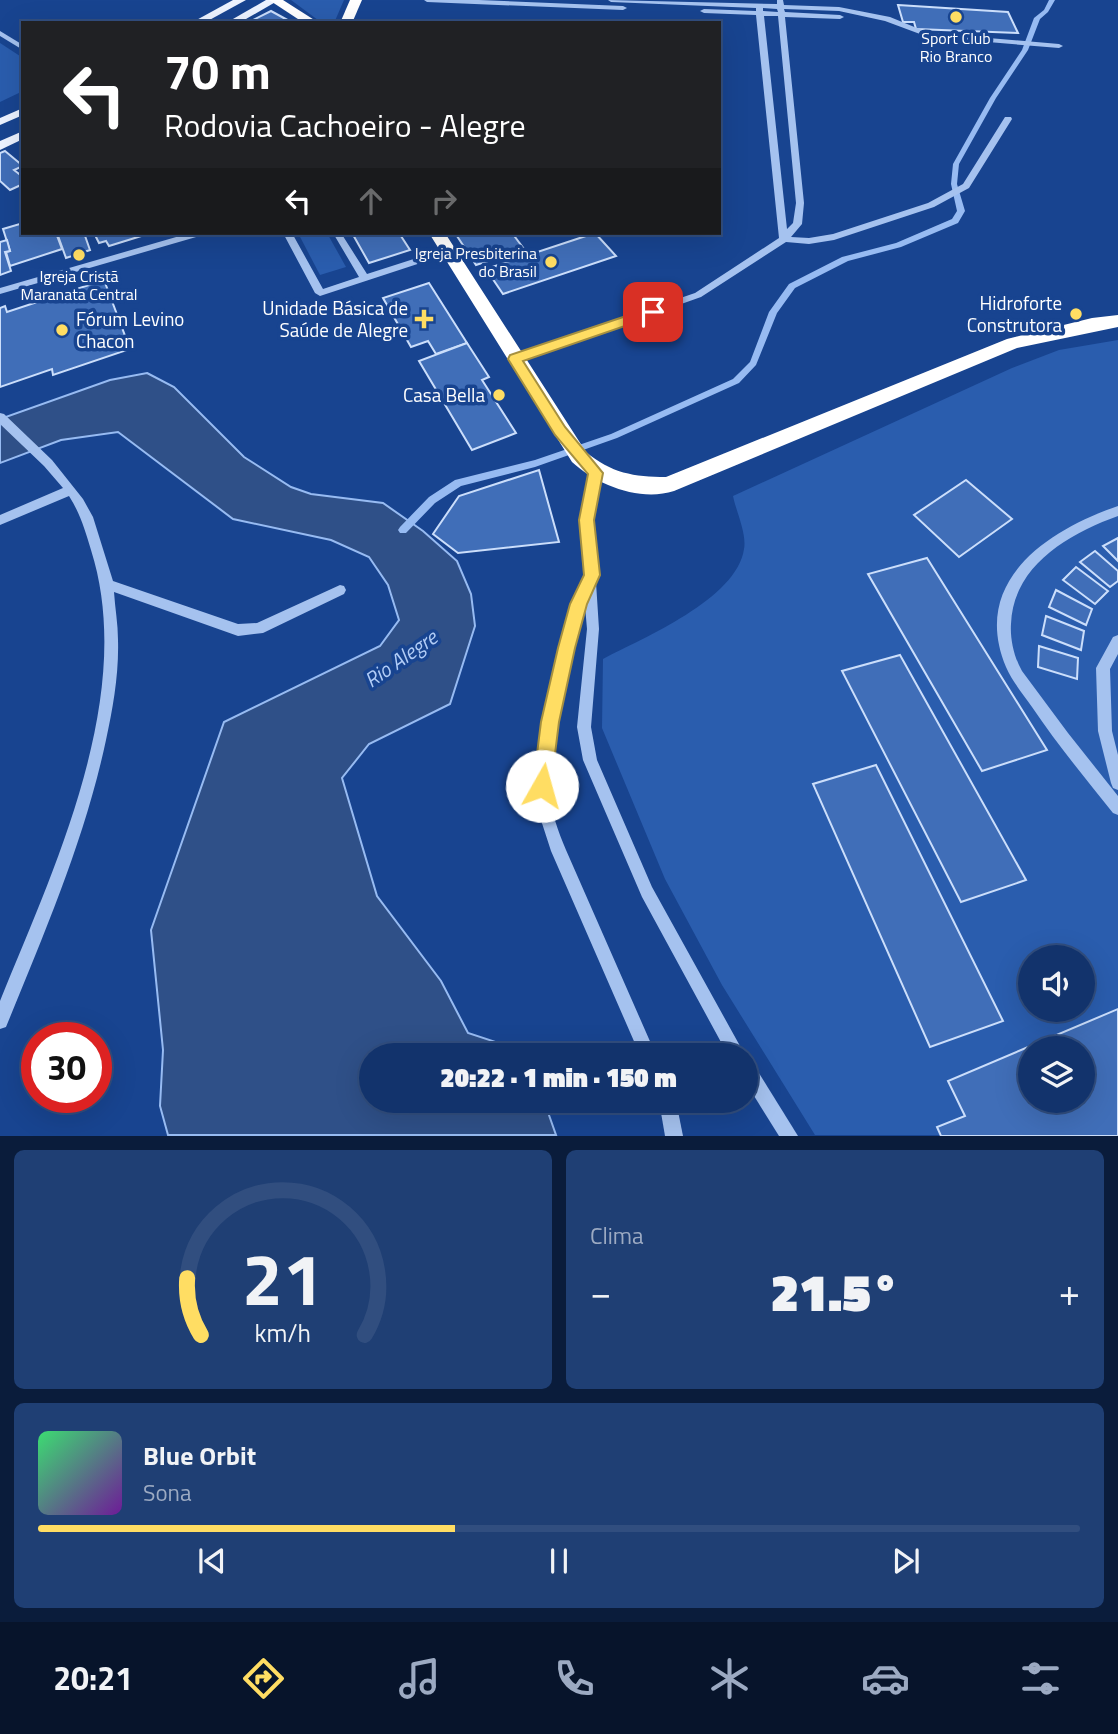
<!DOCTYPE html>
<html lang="pt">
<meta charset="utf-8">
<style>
:root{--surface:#12336c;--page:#1f3f74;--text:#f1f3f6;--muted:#9caac2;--line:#314e7f;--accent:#ffdd63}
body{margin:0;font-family:"Titillium Web",sans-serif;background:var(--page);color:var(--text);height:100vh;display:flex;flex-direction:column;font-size:26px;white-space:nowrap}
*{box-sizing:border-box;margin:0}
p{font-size:23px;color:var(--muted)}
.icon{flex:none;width:38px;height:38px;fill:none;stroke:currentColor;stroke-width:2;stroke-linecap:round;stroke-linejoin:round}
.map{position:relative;height:1136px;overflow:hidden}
.side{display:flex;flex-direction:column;gap:14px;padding:14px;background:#0a1c3b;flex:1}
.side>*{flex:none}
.top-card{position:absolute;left:21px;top:21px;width:700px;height:214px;border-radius:0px;box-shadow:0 7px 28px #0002,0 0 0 2px var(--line);background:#202124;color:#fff;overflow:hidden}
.tools{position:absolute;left:1018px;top:945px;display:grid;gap:14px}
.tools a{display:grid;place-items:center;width:77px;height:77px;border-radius:50%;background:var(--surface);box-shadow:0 7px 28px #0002,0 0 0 2px var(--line);font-size:35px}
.speed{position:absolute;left:21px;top:1022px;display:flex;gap:14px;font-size:35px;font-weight:700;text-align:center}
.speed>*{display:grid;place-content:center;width:91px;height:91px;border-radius:50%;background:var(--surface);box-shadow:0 7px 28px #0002,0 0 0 2px var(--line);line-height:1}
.speed .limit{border:10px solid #d22;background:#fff;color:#111}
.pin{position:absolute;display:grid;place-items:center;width:60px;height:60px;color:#fff;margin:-30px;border-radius:14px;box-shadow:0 4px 10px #0006}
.me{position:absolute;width:77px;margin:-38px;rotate:7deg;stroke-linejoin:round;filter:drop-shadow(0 0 5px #0008)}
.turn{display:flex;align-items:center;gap:24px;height:147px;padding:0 28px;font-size:32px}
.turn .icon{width:91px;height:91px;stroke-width:2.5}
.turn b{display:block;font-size:49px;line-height:60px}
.lanes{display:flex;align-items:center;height:66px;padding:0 28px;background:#0003;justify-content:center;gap:35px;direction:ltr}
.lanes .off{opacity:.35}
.big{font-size:52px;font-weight:800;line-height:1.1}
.side .widget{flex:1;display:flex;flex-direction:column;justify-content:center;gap:10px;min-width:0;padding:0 24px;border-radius:10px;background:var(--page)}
.side .dial{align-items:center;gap:0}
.dial svg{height:182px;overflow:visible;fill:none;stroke:var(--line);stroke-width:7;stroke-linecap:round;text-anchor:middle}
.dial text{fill:var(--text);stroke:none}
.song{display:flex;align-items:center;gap:21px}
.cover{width:84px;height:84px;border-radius:10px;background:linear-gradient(135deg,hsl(140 70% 55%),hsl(280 70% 35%))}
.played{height:7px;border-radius:4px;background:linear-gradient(90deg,var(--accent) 40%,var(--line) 40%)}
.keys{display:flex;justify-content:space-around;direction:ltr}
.heat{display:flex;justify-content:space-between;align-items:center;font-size:38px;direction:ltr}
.side .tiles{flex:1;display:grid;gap:14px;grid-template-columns:1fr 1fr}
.widget:last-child{grid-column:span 2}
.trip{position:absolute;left:359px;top:1043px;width:399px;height:70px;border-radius:35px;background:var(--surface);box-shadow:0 7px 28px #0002,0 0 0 2px var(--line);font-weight:800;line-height:70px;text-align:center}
.menu{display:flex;height:112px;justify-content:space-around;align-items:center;background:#07142b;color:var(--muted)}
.menu .icon{width:49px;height:49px}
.menu .on{color:var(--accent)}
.menu b{font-size:32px;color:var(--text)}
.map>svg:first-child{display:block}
</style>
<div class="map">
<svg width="1118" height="1136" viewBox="0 0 1118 1136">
<rect width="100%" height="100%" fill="#184490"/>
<!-- green -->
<g fill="#2a5dae" fill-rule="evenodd">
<path d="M291 0H344L334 23H322Z"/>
<path d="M0 43 23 58V91L0 102Z"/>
<path d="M298 233H327L346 267 320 275Z"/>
<path d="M1118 340V1135H815L722 985 665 879 602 728 603 659C643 638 737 599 744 549 747 534 736 511 733 496L1012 368 1059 350ZM1031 957H1083V1010H1031ZM1031 1048H1083V1101H1031Z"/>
</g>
<!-- water -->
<path fill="#2f5088" stroke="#97bbf2" stroke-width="2" d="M147 373 174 387 244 457 291 487 311 494 383 503 423 531 457 561 471 594 475 626 450 704 369 744 342 778 377 896 441 981 468 1033 526 1052 527 1055H371V1101H544L556 1135H168L160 1106 163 1050 151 930 224 722 380 646 399 620 388 585 369 557 331 540 233 519 118 432 61 440 0 463V419L110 380Z"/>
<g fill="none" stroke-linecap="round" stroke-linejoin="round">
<!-- stream -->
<path fill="#97bbf2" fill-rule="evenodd" d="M1049 0H1055L1048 12 1040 19 1028 50 996 98 959 164 957 184 965 211 958 223 901 247 848 261 795 288 777 313 756 365 739 383 617 438 535 467 461 486 435 503 406 533H400L398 530 400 527 429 497 455 480 535 460 611 434 733 379 750 362 769 312 789 284 842 257 896 243 952 219 957 211 951 184 953 164 990 98 1022 50 1034 18 1044 10Z"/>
</g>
<!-- building -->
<g fill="#406eb8" stroke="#cbdefb" stroke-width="2" fill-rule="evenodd">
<path d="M898 5 1008 12 1018 33 916 29 914 22H903Z"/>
<path d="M271 11 293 23H247Z"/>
<path d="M5 151 23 166 14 170 23 177V184L10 190 0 181V153Z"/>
<path d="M23 223V233H56L62 249 10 266 6 252 10 251 3 229Z"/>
<path d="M57 233H84L90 250 66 258Z"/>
<path d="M94 233H151L109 246 106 241 99 243Z"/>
<path d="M352 233H399L410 250 369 263Z"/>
<path d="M455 233H512L524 249 476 265Z"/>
<path d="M595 233 616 256 503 294 486 269Z"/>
<path d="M7 240 10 251 5 252 11 271 0 275V242Z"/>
<path d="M104 280 130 349 53 375 52 369 0 387V308L5 306 7 312Z"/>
<path d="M429 283 467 343 436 354 428 341 411 347 383 298Z"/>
<path d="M467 343 489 377 482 380 516 433 472 450 419 361Z"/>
<path d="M539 470 559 542 458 553 433 534 459 496Z"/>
<path d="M966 480 1012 519 959 557 914 515Z"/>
<path d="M1118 538V561L1103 546Z"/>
<path d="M1095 551 1118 571V581L1110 587 1080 562Z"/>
<path d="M927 558 1047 750 982 771 868 574Z"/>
<path d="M1076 567 1108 591 1095 604 1063 580Z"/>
<path d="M1056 590 1092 609 1086 625 1049 607Z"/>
<path d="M1046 616 1084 631 1081 650 1042 635Z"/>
<path d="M1039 646 1078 658 1077 679 1038 667Z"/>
<path d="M900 655 1026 880 961 902 842 671Z"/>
<path d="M876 765 1003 1021 930 1047 813 784Z"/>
<path d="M1118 1009V1136H941L937 1127 965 1116 948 1081ZM1031 1048H1083V1101H1031Z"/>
</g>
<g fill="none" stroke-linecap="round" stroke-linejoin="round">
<!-- minor -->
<g fill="#a5c2ef" fill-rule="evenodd">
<path d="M424 0H479L623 6 627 8 623 10 427 2Z"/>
<path d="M608 0 777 4V0H783L784 5 839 7 890 17 929 33 1059 44 1063 46 1059 48 928 37 885 21 839 11 784 9 785 12 840 15 844 17 840 19 785 17 804 203 802 224 791 237 809 238 833 234 928 203 963 184 1005 117H1011L1012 119 969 188 934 207 834 240 809 244 786 242 701 297 515 363 510 359 511 356 695 293 779 238 756 15 704 13 700 11 704 9 756 11V8L611 2ZM763 8 777 9 778 12 763 11ZM764 16H778L796 203 793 223 787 229Z"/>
<path d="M0 31 23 45V50L0 36Z"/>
<path d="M190 233H205L203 235 0 294V288Z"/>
<path d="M283 233H292L323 289 359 277 333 233H341L367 274 448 248 453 251 451 253 320 296 315 293Z"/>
<path d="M0 413 4 414 52 460 83 499 93 517 113 581 238 624 257 623 340 585 344 586 346 590 344 594 263 633 238 636 114 592C115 608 118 624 118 640 119 674 113 708 106 740 85 839 44 934 6 1027L0 1029V1001C54 868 137 695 91 550 85 530 80 513 69 496L0 525V515L63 488 44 466 0 424Z"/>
<path d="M596 468 602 473 592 520 599 629 591 727 597 760 652 887 745 1055H728L642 897 583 760 577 727 587 629 585 606C567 659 545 736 550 792 551 812 558 831 566 850L656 1055H640L551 851 540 817 535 795 540 734 551 679 566 624 584 579 580 520 590 473Z"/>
<path d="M1118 506V516C1068 534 1013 566 1011 624 1010 639 1014 657 1022 671L1068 733 1118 796V815L1113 813C1085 778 1057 744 1032 707 1023 694 1012 681 1006 667 970 581 1048 530 1118 506Z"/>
<path d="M1118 635V654L1110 669 1112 731 1118 755V790L1113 788 1111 783 1098 731 1096 668 1113 637Z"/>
<path d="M746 1060 752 1062 798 1136H779L746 1083Z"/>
<path d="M659 1101H676L683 1136H665Z"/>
</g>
<!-- major -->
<g fill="#edf3ff" fill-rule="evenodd">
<path d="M233 0H246L204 23H191Z"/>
<path d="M266 0H279L239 23H226Z"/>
<path d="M23 108V115L0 125V118Z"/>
<path d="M23 131V139L0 150V141Z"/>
</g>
<!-- highway -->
<g fill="#fff" fill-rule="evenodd">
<path d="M269 0H283L319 23H304Z"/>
<path d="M350 0H362L352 23H340Z"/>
<path d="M429 233H445L586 452C611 473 634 477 666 477L1007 339 1092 318 1118 315V327L1017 348 674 491C640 502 597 485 572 462Z"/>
</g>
</g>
<!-- route -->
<path fill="#ffdd63" stroke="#a69040" stroke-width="2" d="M653 307 659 312 657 315 523 361 565 427 603 473 594 520 600 575 587 604 575 648 559 722 551 786 549 792 542 795 536 792 533 786 541 722 558 648 570 604 584 575 579 520 588 474 555 435 508 359 510 355Z"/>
<!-- markers -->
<g fill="#ffdd63" stroke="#184490" stroke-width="2.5">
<circle cx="956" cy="17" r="7"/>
<circle cx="79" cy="255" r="7"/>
<circle cx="551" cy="262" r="7"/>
<circle cx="1076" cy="314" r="7"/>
<path d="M420.5 308.5h7v7h7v7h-7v7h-7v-7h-7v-7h7z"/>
<circle cx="62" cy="330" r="7"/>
<circle cx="499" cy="395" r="7"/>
</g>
<g text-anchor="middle" stroke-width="7" stroke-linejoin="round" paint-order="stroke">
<!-- far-poi labels -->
<g font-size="16" fill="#fff" stroke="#184490">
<text x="956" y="44">Sport Club<tspan x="956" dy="18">Rio Branco</tspan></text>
<text x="537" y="259" text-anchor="end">Igreja Presbiterina<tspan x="537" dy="18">do Brasil</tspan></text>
<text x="79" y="282">Igreja Cristã<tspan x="79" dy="18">Maranata Central</tspan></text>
</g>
<!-- poi labels -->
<g font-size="19" fill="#fff" stroke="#184490" text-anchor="end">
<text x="1062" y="310">Hidroforte<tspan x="1062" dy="22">Construtora</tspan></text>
<text x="408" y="315">Unidade Básica de<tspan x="408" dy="22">Saúde de Alegre</tspan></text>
<text x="76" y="326" text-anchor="start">Fórum Levino<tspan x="76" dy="22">Chacon</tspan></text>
<text x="485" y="402">Casa Bella</text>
</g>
<!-- water labels -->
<g font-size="21" font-style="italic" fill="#b1ccf6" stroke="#184490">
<text transform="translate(401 659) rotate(-35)" y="7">Rio Alegre</text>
</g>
</g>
</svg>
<div class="tools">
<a><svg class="icon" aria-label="sound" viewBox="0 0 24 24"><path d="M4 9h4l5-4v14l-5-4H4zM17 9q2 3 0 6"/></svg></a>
<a><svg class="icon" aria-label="layers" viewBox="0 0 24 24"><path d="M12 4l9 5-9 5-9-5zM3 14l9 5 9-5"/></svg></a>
</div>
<div class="speed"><div class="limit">30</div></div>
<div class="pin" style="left:653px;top:312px;background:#d93025"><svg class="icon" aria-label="arrive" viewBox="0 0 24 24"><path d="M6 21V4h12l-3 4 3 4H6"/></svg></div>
<svg class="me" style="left:542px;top:786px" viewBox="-20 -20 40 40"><circle r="19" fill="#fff"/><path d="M0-13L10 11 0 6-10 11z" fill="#ffdd63"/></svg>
<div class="trip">20:22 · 1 min · 150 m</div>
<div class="top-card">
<div class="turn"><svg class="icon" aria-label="left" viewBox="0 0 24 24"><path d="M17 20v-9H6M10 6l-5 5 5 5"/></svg><div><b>70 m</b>Rodovia Cachoeiro - Alegre</div></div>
<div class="lanes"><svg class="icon" aria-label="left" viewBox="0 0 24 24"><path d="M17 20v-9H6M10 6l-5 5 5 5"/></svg><svg class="icon off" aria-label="ahead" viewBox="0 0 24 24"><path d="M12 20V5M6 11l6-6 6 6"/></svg><svg class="icon off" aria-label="right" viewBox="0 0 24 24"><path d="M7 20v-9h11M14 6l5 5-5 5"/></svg></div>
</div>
</div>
<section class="side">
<div class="tiles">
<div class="widget dial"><svg viewBox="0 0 100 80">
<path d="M14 69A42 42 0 1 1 86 69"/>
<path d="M14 69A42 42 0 0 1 8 44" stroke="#ffdd63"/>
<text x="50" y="56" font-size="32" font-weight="700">21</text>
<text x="50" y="72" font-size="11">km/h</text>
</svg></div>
<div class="widget"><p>Clima</p>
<div class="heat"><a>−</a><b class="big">21.5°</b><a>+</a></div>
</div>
<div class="widget">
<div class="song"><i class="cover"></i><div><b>Blue Orbit</b><p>Sona</p></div></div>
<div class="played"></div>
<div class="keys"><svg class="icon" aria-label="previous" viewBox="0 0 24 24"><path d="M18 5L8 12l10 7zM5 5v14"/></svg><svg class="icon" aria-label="pause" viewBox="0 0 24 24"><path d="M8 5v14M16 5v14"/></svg><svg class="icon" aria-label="next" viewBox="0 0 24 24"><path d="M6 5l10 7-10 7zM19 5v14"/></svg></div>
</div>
</div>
</section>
<nav class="menu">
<b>20:21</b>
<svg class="icon on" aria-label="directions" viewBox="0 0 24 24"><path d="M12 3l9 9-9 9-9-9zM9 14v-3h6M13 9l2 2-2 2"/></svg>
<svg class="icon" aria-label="music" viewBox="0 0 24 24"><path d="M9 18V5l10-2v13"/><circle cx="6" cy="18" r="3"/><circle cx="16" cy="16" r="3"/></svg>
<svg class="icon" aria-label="phone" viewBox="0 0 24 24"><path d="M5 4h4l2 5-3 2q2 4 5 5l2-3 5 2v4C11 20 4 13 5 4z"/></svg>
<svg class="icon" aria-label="climate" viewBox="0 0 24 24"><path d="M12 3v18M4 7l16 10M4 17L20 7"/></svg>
<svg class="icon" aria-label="car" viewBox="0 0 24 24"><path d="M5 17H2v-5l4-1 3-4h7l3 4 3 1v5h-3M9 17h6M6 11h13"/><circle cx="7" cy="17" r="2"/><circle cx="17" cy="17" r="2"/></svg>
<svg class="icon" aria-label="filters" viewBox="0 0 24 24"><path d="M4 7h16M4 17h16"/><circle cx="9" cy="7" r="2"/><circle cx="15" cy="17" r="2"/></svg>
</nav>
